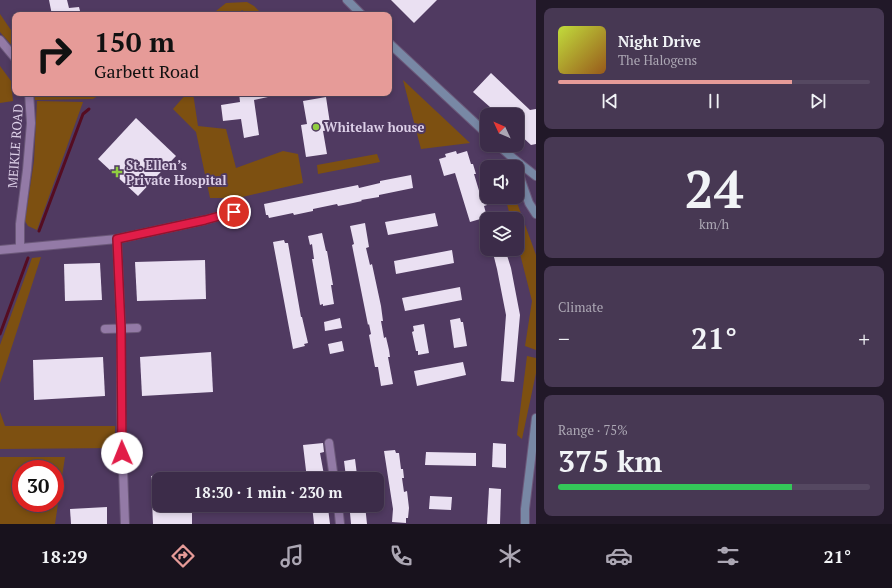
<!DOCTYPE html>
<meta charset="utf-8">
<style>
:root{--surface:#3c2c49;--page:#473853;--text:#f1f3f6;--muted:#aca7b4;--line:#554861;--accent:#e69b98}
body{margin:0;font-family:"PT Serif",serif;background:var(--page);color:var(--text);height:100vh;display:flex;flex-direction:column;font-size:15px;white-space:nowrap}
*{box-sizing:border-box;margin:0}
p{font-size:13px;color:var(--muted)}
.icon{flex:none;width:22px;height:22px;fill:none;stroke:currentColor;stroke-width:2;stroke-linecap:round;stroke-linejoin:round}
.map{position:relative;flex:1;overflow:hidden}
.side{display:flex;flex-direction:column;gap:8px;padding:8px;background:#211828;width:356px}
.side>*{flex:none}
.guide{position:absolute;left:12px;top:12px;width:380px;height:84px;border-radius:8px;box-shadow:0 2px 6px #0003,0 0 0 1px var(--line);background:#e69b98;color:#111;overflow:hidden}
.needle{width:26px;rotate:314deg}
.buttons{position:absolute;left:480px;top:108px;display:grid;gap:8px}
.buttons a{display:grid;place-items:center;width:44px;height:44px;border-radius:8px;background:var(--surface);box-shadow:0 2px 6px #0003,0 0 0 1px var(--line);font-size:20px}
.speed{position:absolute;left:12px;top:460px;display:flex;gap:8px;font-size:20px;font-weight:700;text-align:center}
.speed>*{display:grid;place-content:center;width:52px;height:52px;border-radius:50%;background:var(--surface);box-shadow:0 2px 6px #0003,0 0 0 1px var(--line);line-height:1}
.speed .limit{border:6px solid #d22;background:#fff;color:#111}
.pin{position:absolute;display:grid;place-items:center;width:34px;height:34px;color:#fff;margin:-17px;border:2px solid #fff;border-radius:50%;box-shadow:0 1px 4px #0007}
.me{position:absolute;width:44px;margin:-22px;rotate:359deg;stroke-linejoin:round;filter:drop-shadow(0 0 3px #0008)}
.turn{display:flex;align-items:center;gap:14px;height:84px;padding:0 16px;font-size:18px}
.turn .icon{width:52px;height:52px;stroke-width:2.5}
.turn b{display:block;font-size:28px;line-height:34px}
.big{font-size:30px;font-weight:600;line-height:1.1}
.side .tile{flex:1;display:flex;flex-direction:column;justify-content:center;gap:6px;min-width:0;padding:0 14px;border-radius:8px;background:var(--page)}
.side .dial{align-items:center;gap:0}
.dial b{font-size:52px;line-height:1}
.song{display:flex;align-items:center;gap:12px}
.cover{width:48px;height:48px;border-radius:6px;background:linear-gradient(135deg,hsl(70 70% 55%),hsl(30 70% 35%))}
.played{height:4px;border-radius:2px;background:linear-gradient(90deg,var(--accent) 75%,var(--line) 75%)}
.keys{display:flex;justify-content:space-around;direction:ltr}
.heat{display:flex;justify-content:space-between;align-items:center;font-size:22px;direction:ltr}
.charge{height:6px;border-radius:3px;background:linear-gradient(90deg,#34c759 75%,var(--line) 0)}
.trip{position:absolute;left:152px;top:472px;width:232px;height:40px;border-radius:8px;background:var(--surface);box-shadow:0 2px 6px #0003,0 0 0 1px var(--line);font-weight:600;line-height:40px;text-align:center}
.tab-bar{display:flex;height:64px;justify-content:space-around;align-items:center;background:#18121d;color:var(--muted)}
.tab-bar .icon{width:28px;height:28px}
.tab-bar .active{color:var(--accent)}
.tab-bar b{font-size:18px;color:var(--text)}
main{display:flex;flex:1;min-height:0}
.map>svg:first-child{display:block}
</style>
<main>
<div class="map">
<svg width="536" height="524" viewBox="0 0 536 524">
<rect width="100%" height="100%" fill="#503a61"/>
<!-- green -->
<g fill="#7d5011" fill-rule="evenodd">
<path d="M247 2 254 6 263 15H248L242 10 237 15H211L226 3Z"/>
<path d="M0 14 15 36V49L0 32Z"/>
<path d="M0 66 11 81 13 101 0 103Z"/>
<path d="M403 80 470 143 421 149Z"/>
<path d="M34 93H103L93 99 35 100Z"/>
<path d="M187 93H193L198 126 226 129 236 168 283 151 298 154 303 183 238 198H210L196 132 173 109Z"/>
<path d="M37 101 83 102 37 230 28 226 25 221 34 161Z"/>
<path d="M377 154 380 162 318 174 317 165Z"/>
<path d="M505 197H515L536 255V350L525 346 532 301 517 242V219H511Z"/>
<path d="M41 257 0 383V345L32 258Z"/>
<path d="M527 356 536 358V373L522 439 517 435Z"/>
<path d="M0 412 5 426H115V448L0 449Z"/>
<path d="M0 457H65L55 524H0ZM21 469H55V503H21Z"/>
</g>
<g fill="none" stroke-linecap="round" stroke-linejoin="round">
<!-- stream -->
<g stroke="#550c21" stroke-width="3">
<path d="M39 231 83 114 89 109"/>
<path d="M0 334 28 258"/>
</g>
</g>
<!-- building -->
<g fill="#eae0f2">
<path d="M49 0H67L69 8 79 7 81 15H52Z"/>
<path d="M391 0H437L414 23Z"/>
<path d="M491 73 530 110 536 109V144L531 145 517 132V115H499L473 92Z"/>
<path d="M239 93H267L268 97 254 100 259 135 244 138 241 119 223 121 221 105 240 102Z"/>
<path d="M326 97 331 130 323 131 327 154 306 157 301 125 307 124 303 101Z"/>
<path d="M136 118 176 156 138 196 98 159Z"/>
<path d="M456 151 457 154 467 151 471 164H473L476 174H474L480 194 484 193 487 205 484 206 487 217 470 222 455 173 444 176 439 159 446 157 445 154Z"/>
<path d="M411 175 413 188 379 195V197L361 200 362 201 353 203 338 206 337 204 313 209V211L294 215 293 213 269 218 268 215H266L264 204 358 185 359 188 380 183V181Z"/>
<path d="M435 213 438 226 388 235 385 222Z"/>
<path d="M365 223 369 247 366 248 370 265 372 264 381 306 383 321H381L384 338 386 337 389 350 390 357H388L393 384 381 386 378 367H375L369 335 371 334 369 324 368 325 352 245 354 244 350 226Z"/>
<path d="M322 233 326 251H327L333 285H331L334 304 323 306V304L320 305 312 259H314L312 244 310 245 308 236Z"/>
<path d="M284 240 285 243H288L301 317H302L308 343 304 344 305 346 293 349 273 242Z"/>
<path d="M492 249H505L511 268 520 315 514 382 501 381 506 315 497 269Z"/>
<path d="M452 250 454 263 396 274 394 261Z"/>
<path d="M205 260 206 299 137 301 135 262Z"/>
<path d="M100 263 102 300 65 301 64 264Z"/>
<path d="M460 287 462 300 405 311 402 298Z"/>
<path d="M340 318 342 328 325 331 324 322Z"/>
<path d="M460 318 461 322H463L467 346 454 348 450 320Z"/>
<path d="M424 324 429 353 418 355V351H416L412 332 414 331 413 326Z"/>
<path d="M342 341 344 351 330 354 328 344Z"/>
<path d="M211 352 213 392 142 396 140 357Z"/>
<path d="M103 357 105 396 34 400 33 360Z"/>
<path d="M463 362 466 375 417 386 414 371Z"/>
<path d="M323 443 324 452 320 453 324 475 321 476 322 479H307L303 445Z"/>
<path d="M493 443 506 444V468L492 467Z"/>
<path d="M395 450 396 453H399L401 469H403L404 478H402L404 492 407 491 409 508 408 518H406V523L392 522 393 509 384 451Z"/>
<path d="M426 452 476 453V466L425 465Z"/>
<path d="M355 459 357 475 346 477 344 461Z"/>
<path d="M159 475V505H192V524H153L151 476Z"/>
<path d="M489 488 501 489 500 524H487Z"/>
<path d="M430 496 452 497 451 510 429 509Z"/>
<path d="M312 505H325L326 508H328L330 524H314Z"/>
<path d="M351 505H365L367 524H351L350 513H352Z"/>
<path d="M107 507V524H71L70 509Z"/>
</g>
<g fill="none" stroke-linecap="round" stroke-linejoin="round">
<!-- street casing -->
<g stroke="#6b5879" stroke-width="10">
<g id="street">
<path d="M0 40 15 58"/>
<path d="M117 239 121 328V412L125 524"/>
<path d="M20 248V224L27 170 31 123 29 93"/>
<path d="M0 250 117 239 205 220 234 212"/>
<path d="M105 329 137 328"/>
<path d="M329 443 334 479"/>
<path d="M338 505 340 524"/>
</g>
</g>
<!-- secondary casing -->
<g stroke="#6b5879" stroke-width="10">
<g id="secondary">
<path d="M347 0 362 15"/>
<path d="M389 43 487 134"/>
<path d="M498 145 514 159 536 176"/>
<path d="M517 169 529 203 536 214"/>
<path d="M525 524V509L536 418"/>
</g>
</g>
<!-- street -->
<use href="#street" stroke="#937aa6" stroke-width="8"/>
<!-- secondary -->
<use href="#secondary" stroke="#7888a5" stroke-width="8"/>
</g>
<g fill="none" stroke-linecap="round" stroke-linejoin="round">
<!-- route casing -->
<g stroke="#92132f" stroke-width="10">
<path id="route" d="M122 453 121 328 117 239 205 220 234 212"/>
</g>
<!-- route -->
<use href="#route" stroke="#e11d48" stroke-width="7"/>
</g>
<!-- markers -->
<g fill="#90cd40" stroke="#503a61" stroke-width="1.5">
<circle cx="316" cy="127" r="4"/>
<path d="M115 166h4v4h4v4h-4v4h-4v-4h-4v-4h4z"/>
</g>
<g text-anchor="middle" stroke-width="4" stroke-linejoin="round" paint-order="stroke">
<!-- poi labels -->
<g font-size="13" font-weight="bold" fill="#ddd0e8" stroke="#503a61" text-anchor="start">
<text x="324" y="132">Whitelaw house</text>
<text x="126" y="170">St. Ellen’s<tspan x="126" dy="15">Private Hospital</tspan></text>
</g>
<!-- street labels -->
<g font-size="13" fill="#ddd0e8" stroke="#503a61">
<text transform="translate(15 146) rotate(-86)" y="5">MEIKLE ROAD</text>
</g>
</g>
</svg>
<div class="buttons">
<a><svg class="needle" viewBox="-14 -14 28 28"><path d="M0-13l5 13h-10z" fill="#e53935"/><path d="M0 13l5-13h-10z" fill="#aca7b4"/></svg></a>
<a><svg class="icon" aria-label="sound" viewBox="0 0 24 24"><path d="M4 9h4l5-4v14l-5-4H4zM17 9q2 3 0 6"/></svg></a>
<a><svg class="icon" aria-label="layers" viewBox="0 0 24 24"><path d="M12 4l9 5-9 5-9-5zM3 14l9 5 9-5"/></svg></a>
</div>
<div class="speed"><div class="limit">30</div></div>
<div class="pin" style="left:234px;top:212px;background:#d93025"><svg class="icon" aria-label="arrive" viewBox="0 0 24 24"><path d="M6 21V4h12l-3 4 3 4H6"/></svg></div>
<svg class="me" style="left:122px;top:453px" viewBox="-20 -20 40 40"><circle r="19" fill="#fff"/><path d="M0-13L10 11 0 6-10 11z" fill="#e11d48"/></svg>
<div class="trip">18:30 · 1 min · 230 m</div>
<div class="guide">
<div class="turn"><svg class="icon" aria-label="right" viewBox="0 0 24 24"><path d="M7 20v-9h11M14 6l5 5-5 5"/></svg><div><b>150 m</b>Garbett Road</div></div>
</div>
</div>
<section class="side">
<div class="tile">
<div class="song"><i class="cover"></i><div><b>Night Drive</b><p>The Halogens</p></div></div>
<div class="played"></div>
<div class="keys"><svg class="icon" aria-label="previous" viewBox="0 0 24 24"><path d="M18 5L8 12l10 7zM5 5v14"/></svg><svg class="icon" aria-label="pause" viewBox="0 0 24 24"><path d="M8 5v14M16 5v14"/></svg><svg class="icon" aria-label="next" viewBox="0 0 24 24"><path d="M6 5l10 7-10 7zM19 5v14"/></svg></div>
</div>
<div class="tile dial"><b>24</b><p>km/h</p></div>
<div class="tile"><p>Climate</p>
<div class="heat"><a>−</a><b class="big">21°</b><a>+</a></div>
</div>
<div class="tile"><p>Range · 75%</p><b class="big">375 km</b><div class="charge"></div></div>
</section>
</main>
<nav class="tab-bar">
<b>18:29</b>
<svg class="icon active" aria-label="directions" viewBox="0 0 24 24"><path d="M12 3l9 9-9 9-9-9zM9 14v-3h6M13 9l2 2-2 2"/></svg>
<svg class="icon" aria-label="music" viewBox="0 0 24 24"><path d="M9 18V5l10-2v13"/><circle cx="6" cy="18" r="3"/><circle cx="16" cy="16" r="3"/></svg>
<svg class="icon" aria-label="phone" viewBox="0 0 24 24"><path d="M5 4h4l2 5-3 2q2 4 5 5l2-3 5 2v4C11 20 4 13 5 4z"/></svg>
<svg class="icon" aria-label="climate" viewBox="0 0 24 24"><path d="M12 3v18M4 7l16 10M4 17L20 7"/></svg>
<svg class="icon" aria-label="car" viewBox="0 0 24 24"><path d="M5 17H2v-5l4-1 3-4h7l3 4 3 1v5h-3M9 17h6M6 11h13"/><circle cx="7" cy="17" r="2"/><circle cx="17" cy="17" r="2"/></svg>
<svg class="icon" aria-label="filters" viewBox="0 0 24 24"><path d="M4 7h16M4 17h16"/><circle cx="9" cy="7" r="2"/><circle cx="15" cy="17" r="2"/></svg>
<b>21°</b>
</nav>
